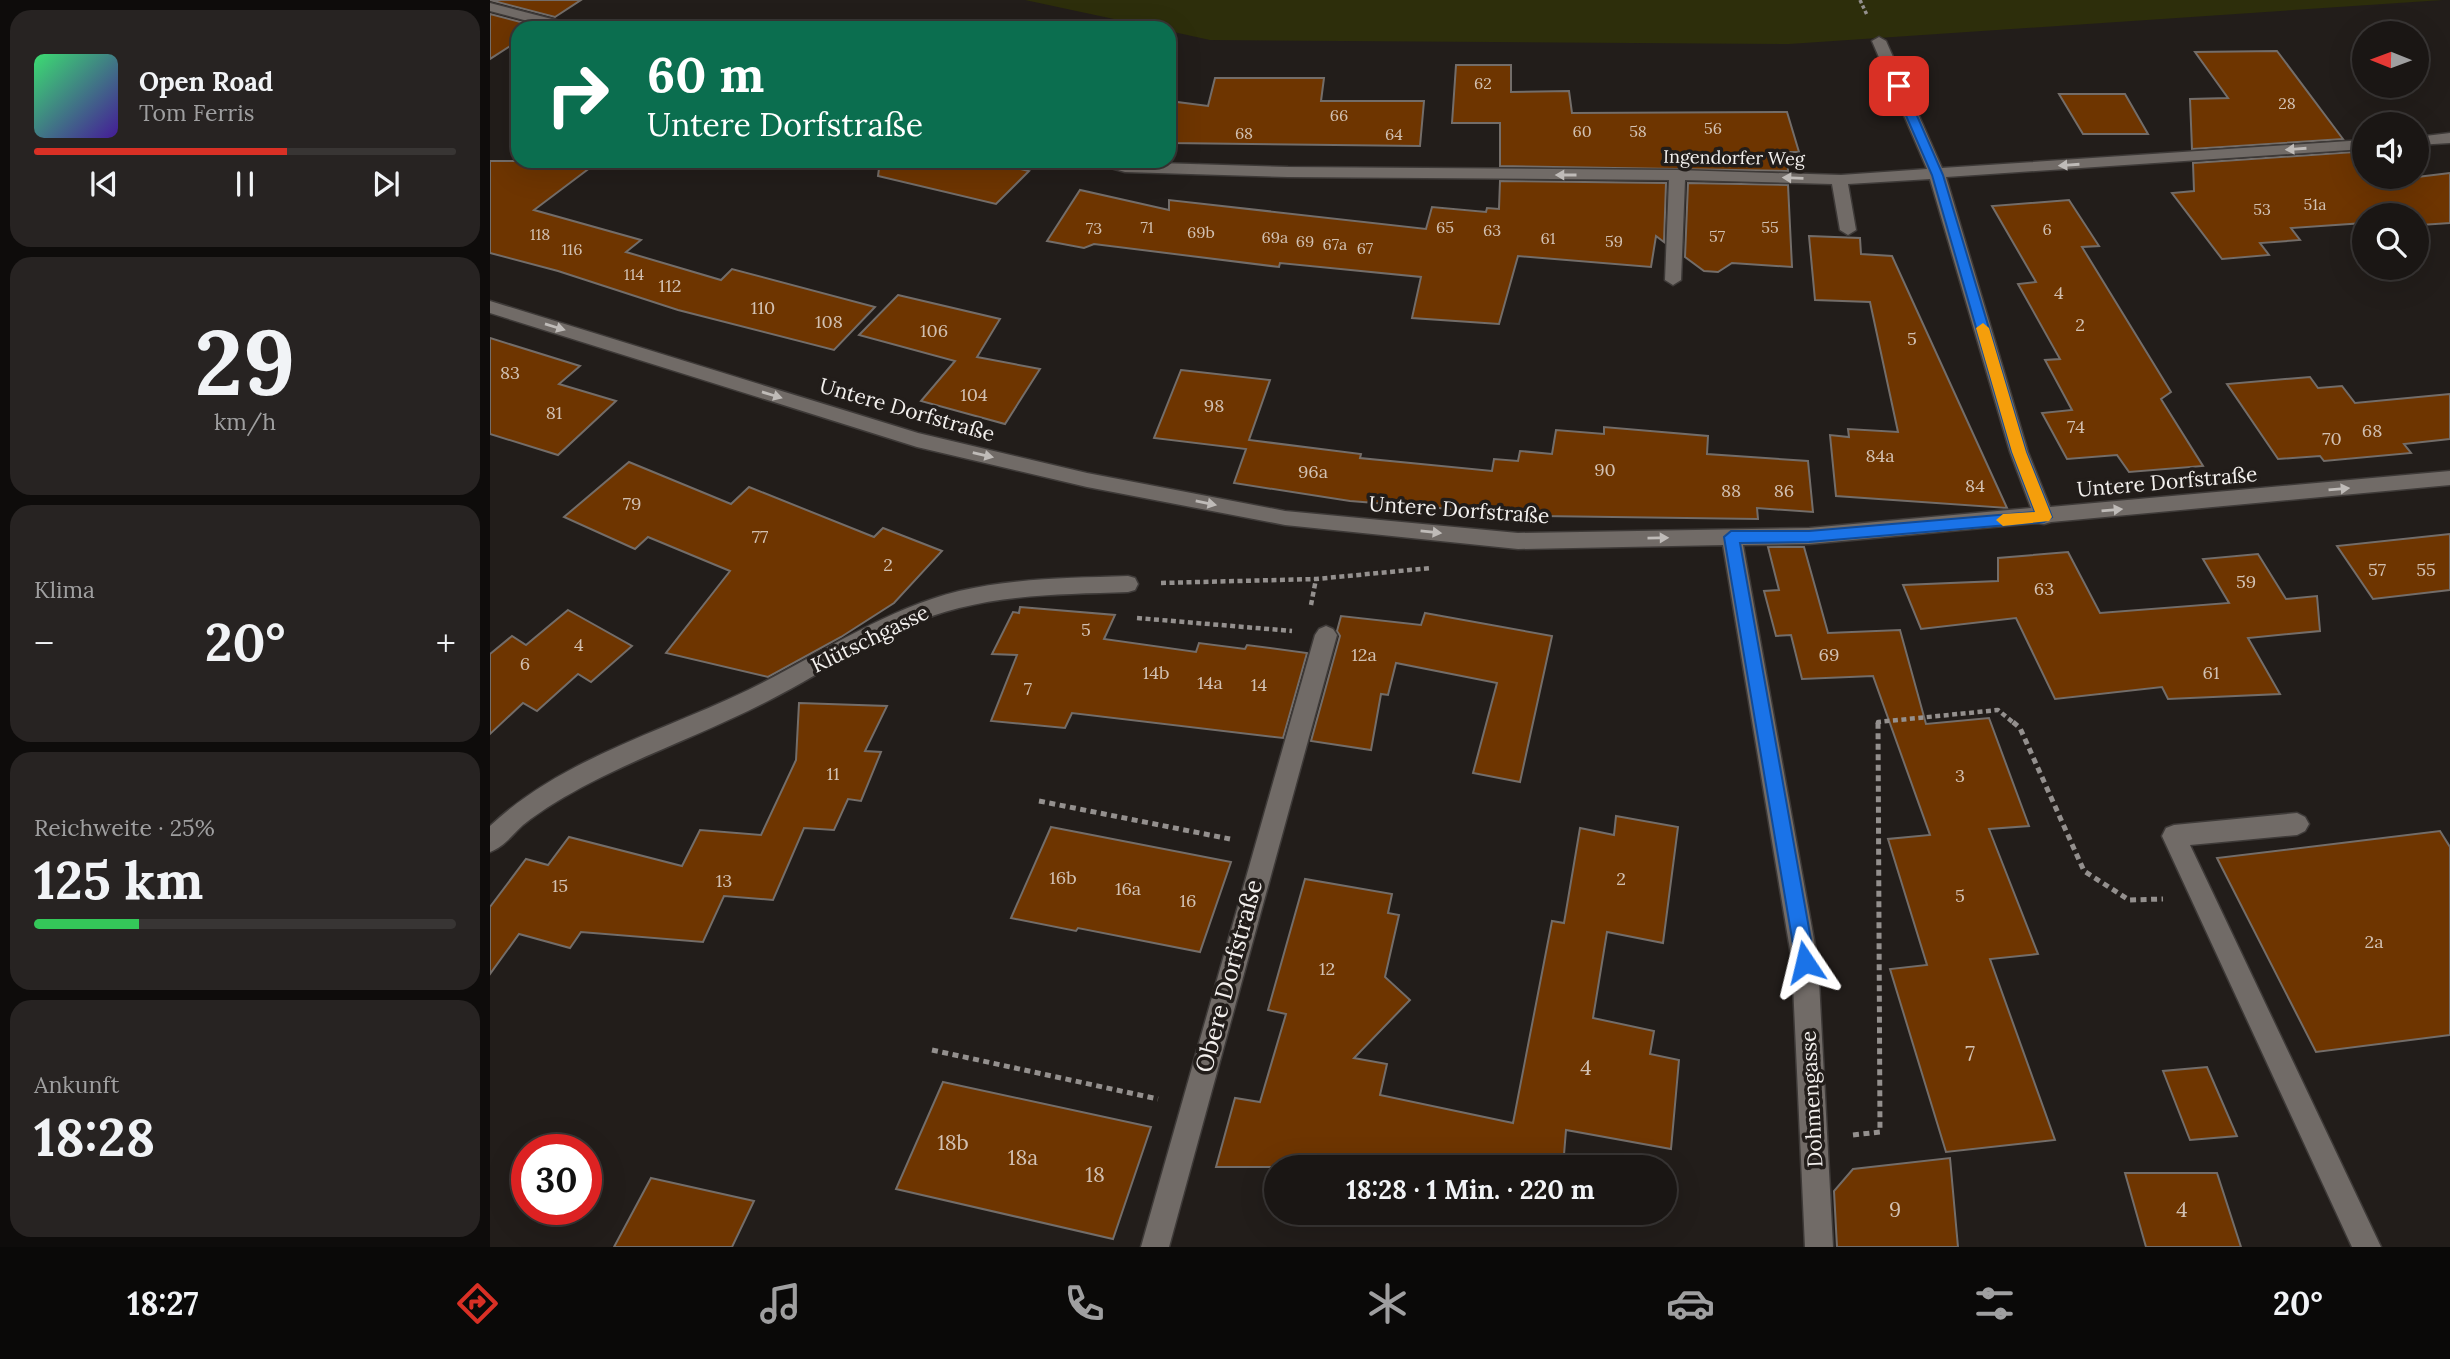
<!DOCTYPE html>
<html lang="de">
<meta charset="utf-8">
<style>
:root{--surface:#1a1614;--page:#272322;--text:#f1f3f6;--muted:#9f9fa0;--line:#383534;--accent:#d93025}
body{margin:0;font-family:Lora,serif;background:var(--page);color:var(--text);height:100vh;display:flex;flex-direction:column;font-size:26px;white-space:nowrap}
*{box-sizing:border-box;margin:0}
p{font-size:23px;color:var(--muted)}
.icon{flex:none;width:38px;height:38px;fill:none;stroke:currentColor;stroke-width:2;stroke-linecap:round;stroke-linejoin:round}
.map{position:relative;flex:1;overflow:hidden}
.side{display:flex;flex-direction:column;gap:10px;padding:10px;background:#0e0c0b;width:490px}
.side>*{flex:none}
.banner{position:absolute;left:21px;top:21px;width:665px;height:147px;border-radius:21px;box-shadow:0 7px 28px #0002,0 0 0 2px var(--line);background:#0b6e4f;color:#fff;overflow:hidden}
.needle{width:46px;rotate:271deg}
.buttons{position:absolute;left:1862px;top:21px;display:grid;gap:14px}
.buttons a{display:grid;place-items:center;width:77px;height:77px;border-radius:50%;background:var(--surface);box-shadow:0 7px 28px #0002,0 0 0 2px var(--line);font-size:35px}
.speed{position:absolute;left:21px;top:1134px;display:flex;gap:14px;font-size:35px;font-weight:700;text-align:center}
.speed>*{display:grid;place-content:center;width:91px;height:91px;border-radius:50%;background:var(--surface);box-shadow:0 7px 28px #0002,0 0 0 2px var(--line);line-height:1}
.speed .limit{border:10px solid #d22;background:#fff;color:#111}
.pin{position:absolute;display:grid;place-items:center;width:60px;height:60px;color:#fff;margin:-30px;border-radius:14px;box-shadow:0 4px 10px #0006}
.me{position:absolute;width:77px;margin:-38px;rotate:350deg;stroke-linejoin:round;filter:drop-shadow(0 0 5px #0008)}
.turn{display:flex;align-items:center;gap:24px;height:147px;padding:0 21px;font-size:32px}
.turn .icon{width:91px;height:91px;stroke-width:2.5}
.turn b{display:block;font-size:49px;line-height:60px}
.big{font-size:52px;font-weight:700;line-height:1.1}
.side .widget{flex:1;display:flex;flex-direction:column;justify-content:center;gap:10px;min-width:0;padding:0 24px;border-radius:21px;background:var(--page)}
.side .dial{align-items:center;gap:0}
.dial b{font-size:91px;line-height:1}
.song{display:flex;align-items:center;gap:21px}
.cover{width:84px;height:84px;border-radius:10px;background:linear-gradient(135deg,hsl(140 70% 55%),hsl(260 70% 35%))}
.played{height:7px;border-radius:4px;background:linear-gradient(90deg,var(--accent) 60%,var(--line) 60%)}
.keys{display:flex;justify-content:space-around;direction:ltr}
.heat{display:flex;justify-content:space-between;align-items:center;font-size:38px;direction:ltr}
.charge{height:10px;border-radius:5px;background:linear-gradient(90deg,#34c759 25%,var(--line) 0)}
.trip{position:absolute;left:774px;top:1155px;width:413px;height:70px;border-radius:35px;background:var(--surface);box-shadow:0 7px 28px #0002,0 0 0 2px var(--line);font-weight:700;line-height:70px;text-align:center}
.tab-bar{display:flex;height:112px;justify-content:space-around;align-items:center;background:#0a0908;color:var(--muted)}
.tab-bar .icon{width:49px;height:49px}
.tab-bar .on{color:var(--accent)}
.tab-bar b{font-size:32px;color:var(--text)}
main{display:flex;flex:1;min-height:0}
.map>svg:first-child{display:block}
</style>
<main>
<section class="side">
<div class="widget">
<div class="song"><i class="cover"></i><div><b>Open Road</b><p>Tom Ferris</p></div></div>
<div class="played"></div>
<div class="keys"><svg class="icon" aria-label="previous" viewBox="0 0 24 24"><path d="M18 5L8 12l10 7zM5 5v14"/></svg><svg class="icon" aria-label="pause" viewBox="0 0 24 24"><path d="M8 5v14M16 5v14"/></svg><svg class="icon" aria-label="next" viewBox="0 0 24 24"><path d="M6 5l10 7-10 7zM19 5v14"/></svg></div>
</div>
<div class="widget dial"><b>29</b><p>km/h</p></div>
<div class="widget"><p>Klima</p>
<div class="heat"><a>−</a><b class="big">20°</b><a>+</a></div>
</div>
<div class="widget"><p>Reichweite · 25%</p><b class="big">125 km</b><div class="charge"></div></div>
<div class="widget"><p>Ankunft</p><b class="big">18:28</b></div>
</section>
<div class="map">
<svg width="1960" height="1247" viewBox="0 0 1960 1247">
<rect width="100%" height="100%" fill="#221d1a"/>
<!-- green -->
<path fill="#2d2e0b" d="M535 0H1953L1299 44 720 40 679 31V28H666Z"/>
<!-- building -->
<g fill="#6e3500" stroke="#736d69" stroke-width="2">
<path d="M0 0H91L65 17Z"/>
<path d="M0 14 50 27 28 28V41L0 59Z"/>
<path d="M1787 51 1853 139 1702 149 1700 99 1738 98 1705 52Z"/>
<path d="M966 65H1021V92L1079 91 1082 113 1297 112 1309 152H1297L1298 171 1010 166V123H962Z"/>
<path d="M725 78H834L831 101H934L930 146 679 143V101L718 106Z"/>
<path d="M1569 94H1635L1658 134H1593Z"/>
<path d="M1864 152 1874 166V177H1927L1960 173V223L1931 225 1927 215H1874V223L1801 228 1810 240 1770 243 1779 255 1732 259 1682 193 1704 191 1703 163Z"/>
<path d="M0 161H109L44 210 151 240 136 252 231 280 242 269 385 307 344 350 188 310 68 271 0 253Z"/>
<path d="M390 161H497L539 171 506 204 388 176Z"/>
<path d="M1010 181 1176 183 1174 242 1166 236 1161 267 1028 256 1009 324 922 318 931 277 790 263 789 267 604 244 594 248 557 241 590 190 679 210V200L936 229 942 207 996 212 997 208 1009 209Z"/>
<path d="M1198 183 1298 185 1302 267 1242 263 1228 272 1214 271 1195 257Z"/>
<path d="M1579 200 1609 246 1592 247 1681 392 1671 399 1713 466 1639 472 1627 455 1577 459 1552 413 1582 410 1555 360 1570 359 1528 284 1546 282 1502 206Z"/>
<path d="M1319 236 1370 238 1371 254 1402 256 1517 508 1346 496 1340 435 1359 437 1358 429 1408 432 1380 302 1325 300Z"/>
<path d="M408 295 510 319 487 357 550 369 515 424 431 401 465 361 369 335Z"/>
<path d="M0 338 90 366 69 384 126 401 68 455 0 434Z"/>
<path d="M691 370 780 380 759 440 871 454 870 458 1002 471 1004 459 1028 461 1030 451 1062 454 1066 430 1114 434V427L1218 436 1217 454 1318 461 1323 512 1267 508 1268 519 1050 516 860 501 744 483 756 449 664 438Z"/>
<path d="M1820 377 1828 388 1852 386 1865 403 1960 394V439L1914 444 1921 453 1834 461 1830 456 1788 459 1737 384Z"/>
<path d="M139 462 241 504 259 487 384 537 393 528 452 551 404 603 351 637 278 677 176 653 240 571 158 537 145 549 74 517Z"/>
<path d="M1960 534V590L1883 599 1847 546Z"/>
<path d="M1278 547H1314L1338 633 1410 630 1436 724 1499 718 1539 826 1499 829 1548 954 1500 959 1565 1140 1456 1152 1400 969 1437 965 1398 839 1440 835 1383 676 1312 679 1301 635 1286 636 1274 591 1289 590Z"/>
<path d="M1578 552 1610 613 1739 603 1713 559 1768 554 1796 599 1827 596 1830 631 1758 638 1790 694 1678 699 1672 687 1565 699 1526 618 1431 629 1413 585 1508 581V558Z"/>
<path d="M530 607 625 615 614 639 706 652 709 643 755 649 757 645 817 653 793 738 582 713 575 728 501 721 527 655 502 654 523 612 529 613Z"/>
<path d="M78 610 142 646 101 682 88 674 47 711 33 703 0 734V654L22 636 36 645Z"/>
<path d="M935 613 1062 636 1030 782 983 773 1007 683 906 663 898 695 891 694 881 750 821 741 850 636 847 631 851 616 931 625Z"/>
<path d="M309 703 397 706 375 751 391 752 371 801 358 799 344 830 314 828 283 900 234 896 213 942 91 932 80 948 29 934 0 974V907L36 859 58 865 79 837 192 866 210 830 271 835 306 760Z"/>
<path d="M1126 816 1188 827 1173 943 1117 932 1103 1018 1164 1031 1160 1054 1189 1060 1181 1149 1076 1130 1073 1167H726L745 1098 770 1102 796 1014 778 1010 815 879 902 894 898 913 909 915 895 977 920 1000 864 1058 897 1064 890 1095 1023 1123 1062 921 1074 923 1090 828 1124 835Z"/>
<path d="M561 827 741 862 710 952 588 928 586 931 521 918Z"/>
<path d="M1950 831 1960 847V1035L1826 1052 1727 858Z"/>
<path d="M1717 1067 1747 1136 1700 1140 1673 1071Z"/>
<path d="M453 1082 661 1127 623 1239 406 1189Z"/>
<path d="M1460 1158 1468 1247H1347L1344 1191 1363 1169Z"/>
<path d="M1635 1173H1727L1751 1247H1656Z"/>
<path d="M161 1178 264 1201 242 1247H124Z"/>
</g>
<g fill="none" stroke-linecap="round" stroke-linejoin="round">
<!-- minor casing -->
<g stroke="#3e3a38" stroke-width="3">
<g id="minor">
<path d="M0 3 85 25 87 28H64L0 11Z"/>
<path d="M1389 37 1396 41 1452 168 1874 140V149L1456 177 1538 452 1560 507 1960 471V485L1561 522 1554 524 1548 523 1319 544 1253 545 1328 962 1343 1247H1315L1302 962 1233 545 1028 549 795 525 597 487 427 447 0 313V301L428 433 597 473 795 511 1028 533 1319 528 1541 508 1520 452 1440 179 1358 184 1366 230 1358 235 1350 230 1342 184 1195 180 1191 280 1183 285 1175 280 1179 180 798 177 635 172 607 164 604 161 798 167 1187 170 1351 175 1437 169 1382 41Z"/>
<path d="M1960 133V143L1927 145V137Z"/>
<path d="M638 576 645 578 648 584 645 590 638 592C581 594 524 594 469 608 400 625 341 669 278 701 220 731 158 753 100 783 77 795 53 809 33 825 22 835 14 847 0 852V826C71 759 171 732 258 690 328 656 392 610 469 591 524 578 581 578 638 576Z"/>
<path d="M836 626 843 629 847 635 679 1247H651L825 635 829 629Z"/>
<path d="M1807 813 1815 817 1819 824 1815 831 1807 835 1700 845 1891 1247H1862L1672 836 1676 828 1684 825Z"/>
</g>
</g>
<!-- path-far2 -->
<path stroke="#94908e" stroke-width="3.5" stroke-dasharray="3.5 2.5" stroke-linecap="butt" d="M1370 0 1377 15"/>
<!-- path-far1 -->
<g stroke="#94908e" stroke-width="4.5" stroke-dasharray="5 3.5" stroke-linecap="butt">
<path d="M671 583 826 579 941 568"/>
<path d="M821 605 826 579"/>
<path d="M647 618 802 631"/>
<path d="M1388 724V722L1508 710 1525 724"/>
</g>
<!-- path -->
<g stroke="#94908e" stroke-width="5" stroke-dasharray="6 4.5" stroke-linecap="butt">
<path d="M1523 722 1530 728 1594 871 1639 900 1673 899"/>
<path d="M549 801 740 839"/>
<path d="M442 1050 668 1099"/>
<path d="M1363 1135 1390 1132 1388 722"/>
</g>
<!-- minor -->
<use href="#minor" fill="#716b67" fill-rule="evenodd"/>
</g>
<!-- one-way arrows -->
<defs><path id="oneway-solid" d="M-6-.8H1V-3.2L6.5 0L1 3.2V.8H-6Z" transform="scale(1.75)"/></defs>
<g fill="#bfbbb8">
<use href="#oneway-solid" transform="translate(1806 149) rotate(176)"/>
<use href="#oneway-solid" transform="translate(1579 165) rotate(176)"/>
<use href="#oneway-solid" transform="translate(1076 175) rotate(-180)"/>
<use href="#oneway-solid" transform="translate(1303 178) rotate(-178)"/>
<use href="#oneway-solid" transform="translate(65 327) rotate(17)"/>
<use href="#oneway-solid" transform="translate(282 395) rotate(17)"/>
<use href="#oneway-solid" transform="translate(493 455) rotate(13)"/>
<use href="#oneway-solid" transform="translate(1849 489) rotate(-5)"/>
<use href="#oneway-solid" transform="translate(716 503) rotate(11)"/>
<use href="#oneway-solid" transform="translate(1622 510) rotate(-5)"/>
<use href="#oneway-solid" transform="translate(941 532) rotate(6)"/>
<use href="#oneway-solid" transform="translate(1168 538) rotate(-1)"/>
</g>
<!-- route -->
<path fill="#1a73e8" stroke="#114b97" stroke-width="2" d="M1409 82 1414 86 1453 175 1536 452 1562 517 1554 522 1319 542 1250 543 1325 962 1322 968 1315 971 1308 968 1306 962 1234 537 1241 531H1319L1545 512 1522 452 1442 175 1403 86Z"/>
<!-- slow -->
<path fill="#f59e0b" d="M1493 323 1499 328 1536 452 1562 517 1559 521 1513 526 1506 520 1513 514 1545 512 1522 452 1486 328Z"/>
<g text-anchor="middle" stroke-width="7" stroke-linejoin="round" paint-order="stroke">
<!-- far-number labels -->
<g font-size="16" fill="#d2c1b2">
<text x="993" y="89">62</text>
<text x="1797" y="109">28</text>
<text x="849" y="121">66</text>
<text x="1223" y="134">56</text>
<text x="1092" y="137">60</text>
<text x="1148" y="137">58</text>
<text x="754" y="139">68</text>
<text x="904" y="140">64</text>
<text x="1825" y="210">51a</text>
<text x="1772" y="215">53</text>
<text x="657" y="233">71</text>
<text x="955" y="233">65</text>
<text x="1280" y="233">55</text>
<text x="604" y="234">73</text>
<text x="1557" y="235">6</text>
<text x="1002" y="236">63</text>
<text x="711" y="238">69b</text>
<text x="50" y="240">118</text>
<text x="1227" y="242">57</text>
<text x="785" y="243">69a</text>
<text x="1058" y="244">61</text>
<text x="815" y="247">69</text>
<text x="1124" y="247">59</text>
<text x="845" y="250">67a</text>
<text x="875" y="254">67</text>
<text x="82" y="255">116</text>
<text x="144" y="280">114</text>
</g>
<!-- far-street labels -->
<g font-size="18" fill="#f3f0ee" stroke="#221d1a">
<text transform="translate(1244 158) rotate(1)" y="6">Ingendorfer Weg</text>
</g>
<!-- number labels -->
<g font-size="18" fill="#d2c1b2">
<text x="180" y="292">112</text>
<text x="1569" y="299">4</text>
<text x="273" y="314">110</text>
<text x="339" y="328">108</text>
<text x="1590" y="331">2</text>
<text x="444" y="337">106</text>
<text x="1422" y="345">5</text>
<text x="20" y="379">83</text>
<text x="484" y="401">104</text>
<text x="724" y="412">98</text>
<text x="64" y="419">81</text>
<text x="1586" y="433">74</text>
<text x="1882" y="437">68</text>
<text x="1842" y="445">70</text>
<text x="1390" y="462">84a</text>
<text x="1115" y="476">90</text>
<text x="823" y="478">96a</text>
<text x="1485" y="492">84</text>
<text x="1241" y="497">88</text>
<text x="1294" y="497">86</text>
<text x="142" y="510">79</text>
<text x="270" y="543">77</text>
<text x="398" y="571">2</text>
<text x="1887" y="576">57</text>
<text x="1936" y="576">55</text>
<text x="1756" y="588">59</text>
<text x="1554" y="595">63</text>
<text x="596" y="636">5</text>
<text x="89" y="651">4</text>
<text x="874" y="661">12a</text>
<text x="1339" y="661">69</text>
<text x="35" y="670">6</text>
<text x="666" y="679">14b</text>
<text x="1721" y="679">61</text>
<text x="720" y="689">14a</text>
<text x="769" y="691">14</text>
<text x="538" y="695">7</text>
<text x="343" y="780">11</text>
<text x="1470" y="782">3</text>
<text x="573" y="884">16b</text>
<text x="1131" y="885">2</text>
<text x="234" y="887">13</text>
<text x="70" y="892">15</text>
<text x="638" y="895">16a</text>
<text x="1470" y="902">5</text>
<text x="698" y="907">16</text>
<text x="1884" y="948">2a</text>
<text x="837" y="975">12</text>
</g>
<!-- street labels -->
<g font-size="21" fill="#f3f0ee" stroke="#221d1a">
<text transform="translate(417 410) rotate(16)" y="7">Untere Dorfstraße</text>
<text transform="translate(1677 482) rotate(-5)" y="7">Untere Dorfstraße</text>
<text transform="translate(969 510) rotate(4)" y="7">Untere Dorfstraße</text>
<text transform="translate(380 639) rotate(-26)" y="7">Klütschgasse</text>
<text transform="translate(1322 1099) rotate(-93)" y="7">Dohmengasse</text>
</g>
<!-- near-number labels -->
<g font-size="21" fill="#d2c1b2">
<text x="1480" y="1061">7</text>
<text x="1096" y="1075">4</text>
<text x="463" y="1150">18b</text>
<text x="533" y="1165">18a</text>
<text x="605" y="1182">18</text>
<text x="1405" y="1217">9</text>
<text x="1692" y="1217">4</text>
</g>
<!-- near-street labels -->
<g font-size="24" fill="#f3f0ee" stroke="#221d1a">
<text transform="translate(739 976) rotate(-75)" y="8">Obere Dorfstraße</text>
</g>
</g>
</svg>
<div class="buttons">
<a><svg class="needle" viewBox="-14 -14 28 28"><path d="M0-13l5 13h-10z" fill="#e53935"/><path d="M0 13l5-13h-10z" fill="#9f9fa0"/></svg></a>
<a><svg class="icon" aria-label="sound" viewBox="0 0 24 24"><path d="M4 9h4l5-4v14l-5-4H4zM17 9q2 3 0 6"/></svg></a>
<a><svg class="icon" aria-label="search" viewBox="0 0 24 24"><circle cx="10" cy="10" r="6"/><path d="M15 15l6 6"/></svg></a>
</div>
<div class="speed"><div class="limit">30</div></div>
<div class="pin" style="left:1409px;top:86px;background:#d93025"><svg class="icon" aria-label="arrive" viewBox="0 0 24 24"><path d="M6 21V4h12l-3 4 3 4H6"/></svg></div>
<svg class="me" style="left:1315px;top:962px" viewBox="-20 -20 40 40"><path d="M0-17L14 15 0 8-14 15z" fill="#1a73e8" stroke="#fff" stroke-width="4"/></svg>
<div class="trip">18:28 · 1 Min. · 220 m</div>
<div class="banner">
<div class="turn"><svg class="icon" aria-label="right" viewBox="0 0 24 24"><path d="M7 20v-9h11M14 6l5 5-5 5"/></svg><div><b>60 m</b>Untere Dorfstraße</div></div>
</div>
</div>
</main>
<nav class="tab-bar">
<b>18:27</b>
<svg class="icon on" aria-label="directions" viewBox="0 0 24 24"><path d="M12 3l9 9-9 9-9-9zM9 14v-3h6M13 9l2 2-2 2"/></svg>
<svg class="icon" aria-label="music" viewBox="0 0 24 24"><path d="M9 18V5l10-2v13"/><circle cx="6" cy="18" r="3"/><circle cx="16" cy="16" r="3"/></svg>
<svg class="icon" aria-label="phone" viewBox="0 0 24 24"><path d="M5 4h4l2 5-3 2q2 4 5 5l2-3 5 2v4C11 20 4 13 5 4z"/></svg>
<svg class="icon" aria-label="climate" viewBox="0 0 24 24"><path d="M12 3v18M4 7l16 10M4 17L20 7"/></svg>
<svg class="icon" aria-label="car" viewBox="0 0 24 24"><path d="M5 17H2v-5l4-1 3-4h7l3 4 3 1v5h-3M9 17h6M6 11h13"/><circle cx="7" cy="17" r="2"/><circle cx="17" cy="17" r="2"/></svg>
<svg class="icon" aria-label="filters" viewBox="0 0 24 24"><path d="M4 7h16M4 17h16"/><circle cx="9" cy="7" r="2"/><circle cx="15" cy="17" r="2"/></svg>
<b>20°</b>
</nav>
